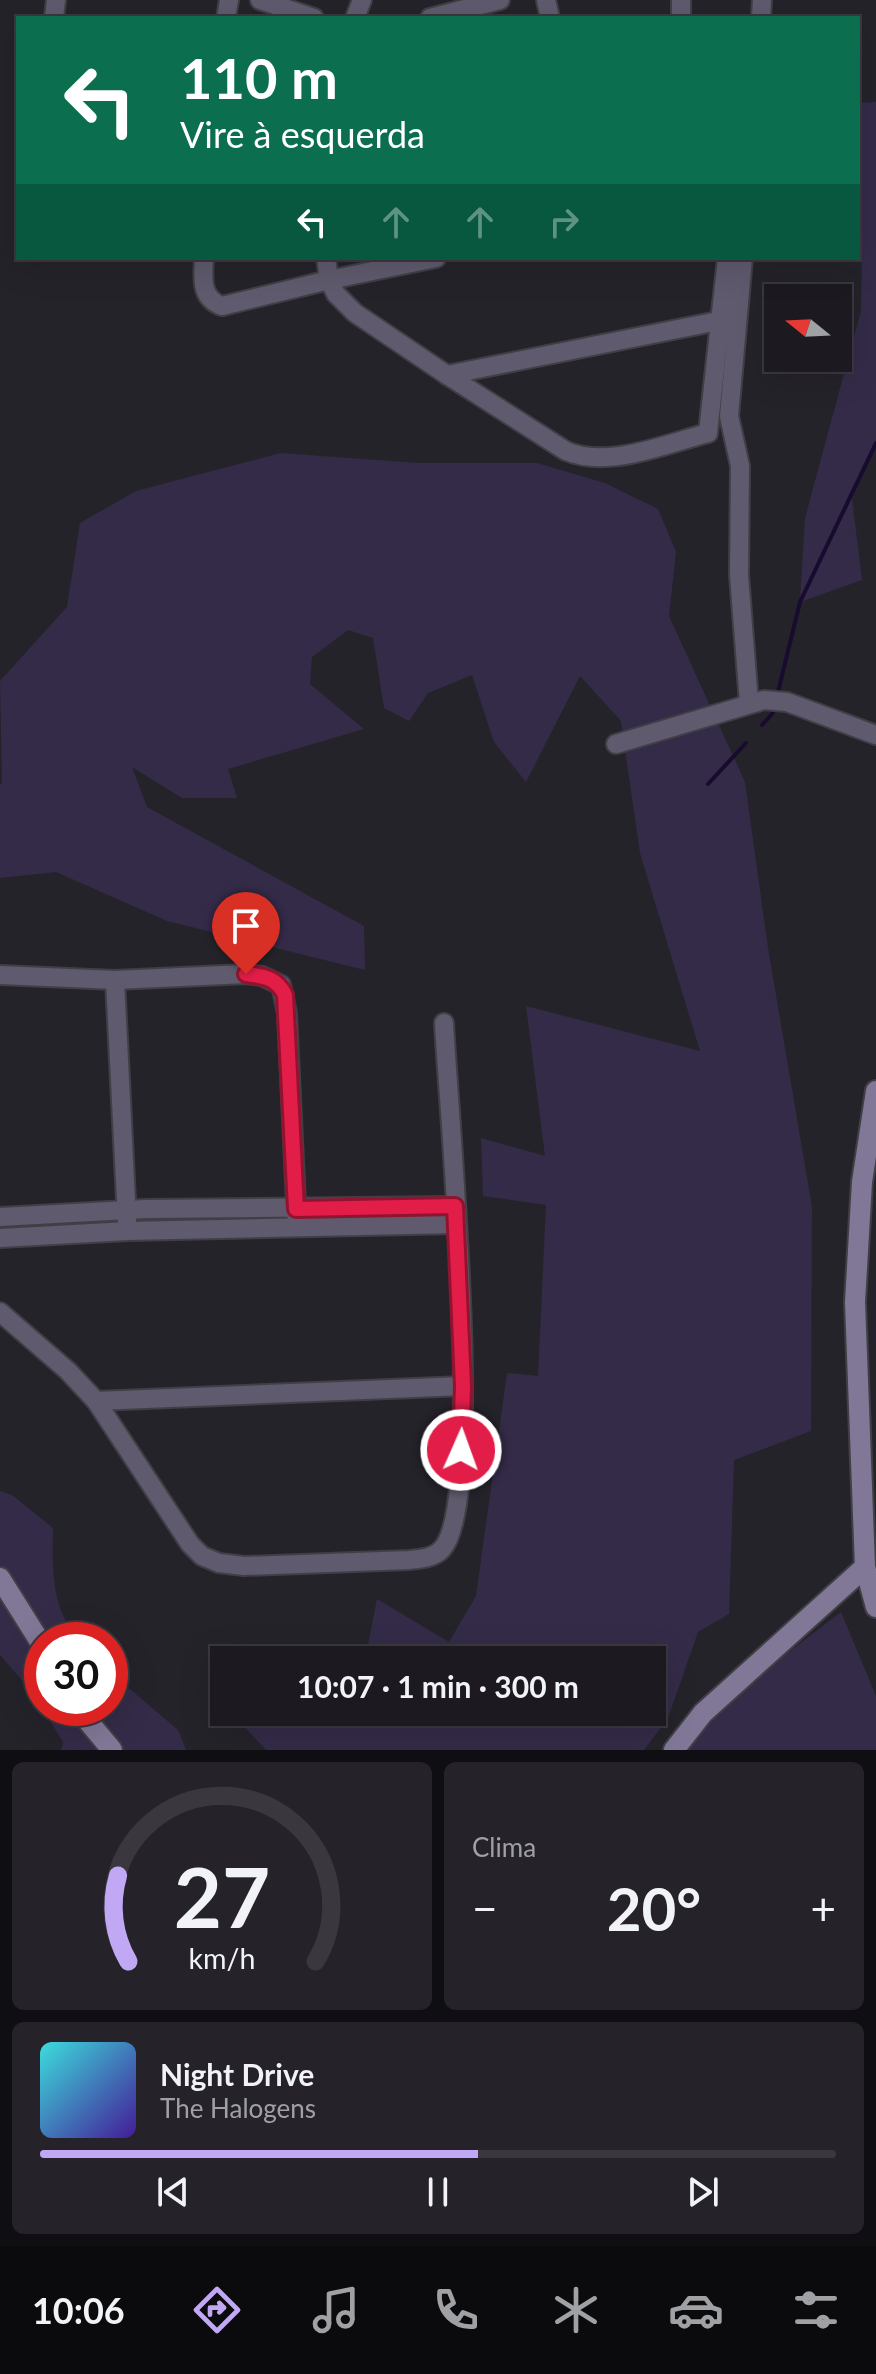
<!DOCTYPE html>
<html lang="pt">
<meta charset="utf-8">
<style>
:root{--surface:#1c1a20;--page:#252329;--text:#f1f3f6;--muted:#a0a1a5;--line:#3a383e;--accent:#c0a8f4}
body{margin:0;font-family:Lato,sans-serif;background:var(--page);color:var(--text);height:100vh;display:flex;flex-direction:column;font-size:30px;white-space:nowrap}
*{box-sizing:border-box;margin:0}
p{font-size:26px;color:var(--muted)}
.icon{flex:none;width:44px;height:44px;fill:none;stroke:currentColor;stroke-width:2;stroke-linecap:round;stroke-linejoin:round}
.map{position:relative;height:1750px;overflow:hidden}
.drawer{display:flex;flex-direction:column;gap:12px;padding:12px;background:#0f0e12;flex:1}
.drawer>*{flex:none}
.banner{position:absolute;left:16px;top:16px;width:844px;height:244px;border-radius:0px;box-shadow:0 8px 32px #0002,0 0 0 2px var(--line);background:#0b6e4f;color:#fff;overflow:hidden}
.needle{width:52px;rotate:288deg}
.controls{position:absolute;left:764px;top:284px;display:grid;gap:16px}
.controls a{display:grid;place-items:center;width:88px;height:88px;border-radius:0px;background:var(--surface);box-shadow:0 8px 32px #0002,0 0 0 2px var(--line);font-size:40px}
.speed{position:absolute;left:24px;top:1622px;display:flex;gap:16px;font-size:40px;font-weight:700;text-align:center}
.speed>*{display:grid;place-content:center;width:104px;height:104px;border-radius:50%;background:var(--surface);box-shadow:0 8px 32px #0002,0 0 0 2px var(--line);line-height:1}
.speed .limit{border:12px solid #d22;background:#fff;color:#111}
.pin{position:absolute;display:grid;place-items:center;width:68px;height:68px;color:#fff;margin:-82px -34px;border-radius:50% 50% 50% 0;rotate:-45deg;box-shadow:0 0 8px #0007}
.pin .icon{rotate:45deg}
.me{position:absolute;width:88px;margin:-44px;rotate:2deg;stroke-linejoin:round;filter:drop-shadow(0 0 6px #0008)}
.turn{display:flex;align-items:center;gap:28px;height:168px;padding:0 32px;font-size:36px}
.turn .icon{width:104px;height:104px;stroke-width:2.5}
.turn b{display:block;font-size:56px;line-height:68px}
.lanes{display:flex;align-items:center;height:76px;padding:0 32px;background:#0003;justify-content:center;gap:40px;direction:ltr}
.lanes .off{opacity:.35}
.big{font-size:60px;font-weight:700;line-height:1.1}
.drawer .tile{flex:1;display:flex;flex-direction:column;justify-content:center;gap:12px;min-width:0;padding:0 28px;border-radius:12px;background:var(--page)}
.drawer .dial{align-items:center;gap:0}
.dial svg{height:208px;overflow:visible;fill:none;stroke:var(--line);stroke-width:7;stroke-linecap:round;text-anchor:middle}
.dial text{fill:var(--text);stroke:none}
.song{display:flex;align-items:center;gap:24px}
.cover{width:96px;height:96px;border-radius:12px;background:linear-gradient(135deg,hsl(180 70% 55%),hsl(260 70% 35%))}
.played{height:8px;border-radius:4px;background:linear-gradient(90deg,var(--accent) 55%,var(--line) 55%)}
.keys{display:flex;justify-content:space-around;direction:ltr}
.heat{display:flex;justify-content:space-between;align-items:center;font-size:44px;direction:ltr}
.drawer .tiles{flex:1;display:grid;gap:12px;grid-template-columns:1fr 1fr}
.tile:last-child{grid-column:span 2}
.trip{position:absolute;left:210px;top:1646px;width:456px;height:80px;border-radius:0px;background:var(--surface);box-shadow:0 8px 32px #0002,0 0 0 2px var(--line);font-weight:700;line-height:80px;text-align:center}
.menu{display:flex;height:128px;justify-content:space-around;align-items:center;background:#0b0a0d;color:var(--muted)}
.menu .icon{width:56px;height:56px}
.menu .on{color:var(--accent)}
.menu b{font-size:36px;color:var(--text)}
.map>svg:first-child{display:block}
</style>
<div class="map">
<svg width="876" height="1750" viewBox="0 0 876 1750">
<rect width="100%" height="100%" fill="#25232a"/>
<!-- green -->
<g fill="#342b48">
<path d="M876 102V443L851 491 862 580 800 602 805 518 861 311 862 245 858 237V103Z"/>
<path d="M281 453 418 463H537L605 483 658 509 676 552 669 616 745 782 768 948 812 1207 811 1431 734 1460 729 1614 698 1632 668 1718 644 1750H266L231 1712H652V1660H365L377 1599 449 1642 476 1596 507 1373 538 1376 546 1205 483 1196 481 1138 545 1156 526 1006 700 1051 640 853 621 721 580 676 526 782 494 742 472 675 428 693 409 721 384 708 373 638 348 630 312 657 310 684 364 729 228 769 237 798H182L132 767 147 807 364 926 365 970 167 921 56 872 0 878V784L2 783 0 681 67 607 80 523 136 491Z"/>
<path d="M0 1491 12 1495 53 1528C52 1567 51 1609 79 1640H42V1708L33 1693 0 1655Z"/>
<path d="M841 1612 876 1696V1750H677L704 1717Z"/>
<path d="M110 1672 178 1730 186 1750H61L63 1742 42 1708H110Z"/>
</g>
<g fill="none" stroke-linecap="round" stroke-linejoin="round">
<!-- stream -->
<g stroke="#190a2f" stroke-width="4">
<path d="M777 696 800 602 876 443"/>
<path d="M762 725 772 714 774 708"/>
<path d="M708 784 746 743"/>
</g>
<!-- street casing -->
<g stroke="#413f46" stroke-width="22">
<g id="street">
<path d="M260 0 314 18"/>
<path d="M546 0 550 18"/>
<path d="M54 18 56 0"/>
<path d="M226 18 229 0"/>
<path d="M355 18 362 0"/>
<path d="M430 18 500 0"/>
<path d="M681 18V0"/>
<path d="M761 18 762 0"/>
<path d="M204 258C203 278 200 298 222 306L329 280 326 258"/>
<path d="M436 258 329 280 336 294 355 313 447 375 566 451C608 469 665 444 708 433L727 258"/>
<path d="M743 258 729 416 740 466 739 575 749 703"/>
<path d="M447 375 718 321"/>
<path d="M616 744 764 700 787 702 876 735"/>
<path d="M0 975 115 980 246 974 262 976 281 985 287 1013 297 1225"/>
<path d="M115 980 127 1221"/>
<path d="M0 1217 146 1209 455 1206"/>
<path d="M0 1238 128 1231 457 1224"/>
<path d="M0 1312 68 1371 96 1401 190 1544 202 1556 219 1563 244 1566 409 1560C420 1559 434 1558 442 1549 486 1502 448 1105 444 1023"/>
<path d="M96 1401 463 1386"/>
</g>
</g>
<!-- secondary casing -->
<g stroke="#413f46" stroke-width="24">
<g id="secondary">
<path d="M876 1091 862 1182 855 1302 865 1567 876 1607"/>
<path d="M0 1578 42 1645"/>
<path d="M77 1708 112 1750"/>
<path d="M674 1750 703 1713 865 1567"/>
</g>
</g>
<!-- street -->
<use href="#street" stroke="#5f5a6d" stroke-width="18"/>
<!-- secondary -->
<use href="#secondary" stroke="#817897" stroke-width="20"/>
</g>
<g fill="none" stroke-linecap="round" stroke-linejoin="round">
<!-- route casing -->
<g stroke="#92132f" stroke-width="20">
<path id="route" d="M246 974C264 976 277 978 285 995L296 1209 455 1206 463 1386 461 1450"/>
</g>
<!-- route -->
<use href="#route" stroke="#e11d48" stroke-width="14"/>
</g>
</svg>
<div class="controls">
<a><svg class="needle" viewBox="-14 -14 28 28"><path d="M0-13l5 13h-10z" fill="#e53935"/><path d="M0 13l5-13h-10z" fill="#a0a1a5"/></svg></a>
</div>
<div class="speed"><div class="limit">30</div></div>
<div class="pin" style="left:246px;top:974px;background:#d93025"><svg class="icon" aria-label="arrive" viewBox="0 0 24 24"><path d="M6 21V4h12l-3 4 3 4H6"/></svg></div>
<svg class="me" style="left:461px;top:1450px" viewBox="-20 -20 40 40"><circle r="17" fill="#e11d48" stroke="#fff" stroke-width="3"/><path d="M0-11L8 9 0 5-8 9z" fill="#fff"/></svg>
<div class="trip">10:07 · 1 min · 300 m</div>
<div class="banner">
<div class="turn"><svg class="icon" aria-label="left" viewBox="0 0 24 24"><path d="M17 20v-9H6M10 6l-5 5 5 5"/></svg><div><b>110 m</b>Vire à esquerda</div></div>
<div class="lanes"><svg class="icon" aria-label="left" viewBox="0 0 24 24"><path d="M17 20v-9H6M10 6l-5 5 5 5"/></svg><svg class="icon off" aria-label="ahead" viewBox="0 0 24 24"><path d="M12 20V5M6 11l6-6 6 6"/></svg><svg class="icon off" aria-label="ahead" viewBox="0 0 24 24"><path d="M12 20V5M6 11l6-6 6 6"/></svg><svg class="icon off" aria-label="right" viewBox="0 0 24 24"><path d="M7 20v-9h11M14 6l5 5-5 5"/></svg></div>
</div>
</div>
<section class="drawer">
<div class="tiles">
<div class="tile dial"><svg viewBox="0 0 100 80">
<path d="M14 69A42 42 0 1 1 86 69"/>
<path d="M14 69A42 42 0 0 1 10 36" stroke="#c0a8f4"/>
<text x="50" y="56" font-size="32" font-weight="700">27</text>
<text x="50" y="72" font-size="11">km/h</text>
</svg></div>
<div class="tile"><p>Clima</p>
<div class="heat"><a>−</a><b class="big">20°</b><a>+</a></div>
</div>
<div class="tile">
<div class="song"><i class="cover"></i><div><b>Night Drive</b><p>The Halogens</p></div></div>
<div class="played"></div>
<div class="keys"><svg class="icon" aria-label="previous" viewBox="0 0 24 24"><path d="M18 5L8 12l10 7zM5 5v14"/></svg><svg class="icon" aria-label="pause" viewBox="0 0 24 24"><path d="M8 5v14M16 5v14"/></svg><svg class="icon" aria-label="next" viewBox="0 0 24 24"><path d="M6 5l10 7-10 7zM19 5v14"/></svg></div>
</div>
</div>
</section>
<nav class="menu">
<b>10:06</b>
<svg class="icon on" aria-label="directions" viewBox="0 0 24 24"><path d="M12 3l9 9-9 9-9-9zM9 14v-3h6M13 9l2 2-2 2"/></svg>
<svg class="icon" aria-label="music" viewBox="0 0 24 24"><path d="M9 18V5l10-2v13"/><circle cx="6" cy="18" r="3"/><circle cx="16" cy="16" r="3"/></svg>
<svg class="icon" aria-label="phone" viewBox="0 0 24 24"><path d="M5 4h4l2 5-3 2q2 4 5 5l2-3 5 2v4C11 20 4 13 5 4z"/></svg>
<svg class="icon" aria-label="climate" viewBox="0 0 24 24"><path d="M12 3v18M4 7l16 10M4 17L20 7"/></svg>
<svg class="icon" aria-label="car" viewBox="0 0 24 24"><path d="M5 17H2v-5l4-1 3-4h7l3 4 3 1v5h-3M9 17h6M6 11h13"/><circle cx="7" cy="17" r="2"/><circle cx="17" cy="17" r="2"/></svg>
<svg class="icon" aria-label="filters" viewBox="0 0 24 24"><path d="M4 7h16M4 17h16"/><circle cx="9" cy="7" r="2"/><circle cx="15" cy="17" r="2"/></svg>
</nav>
